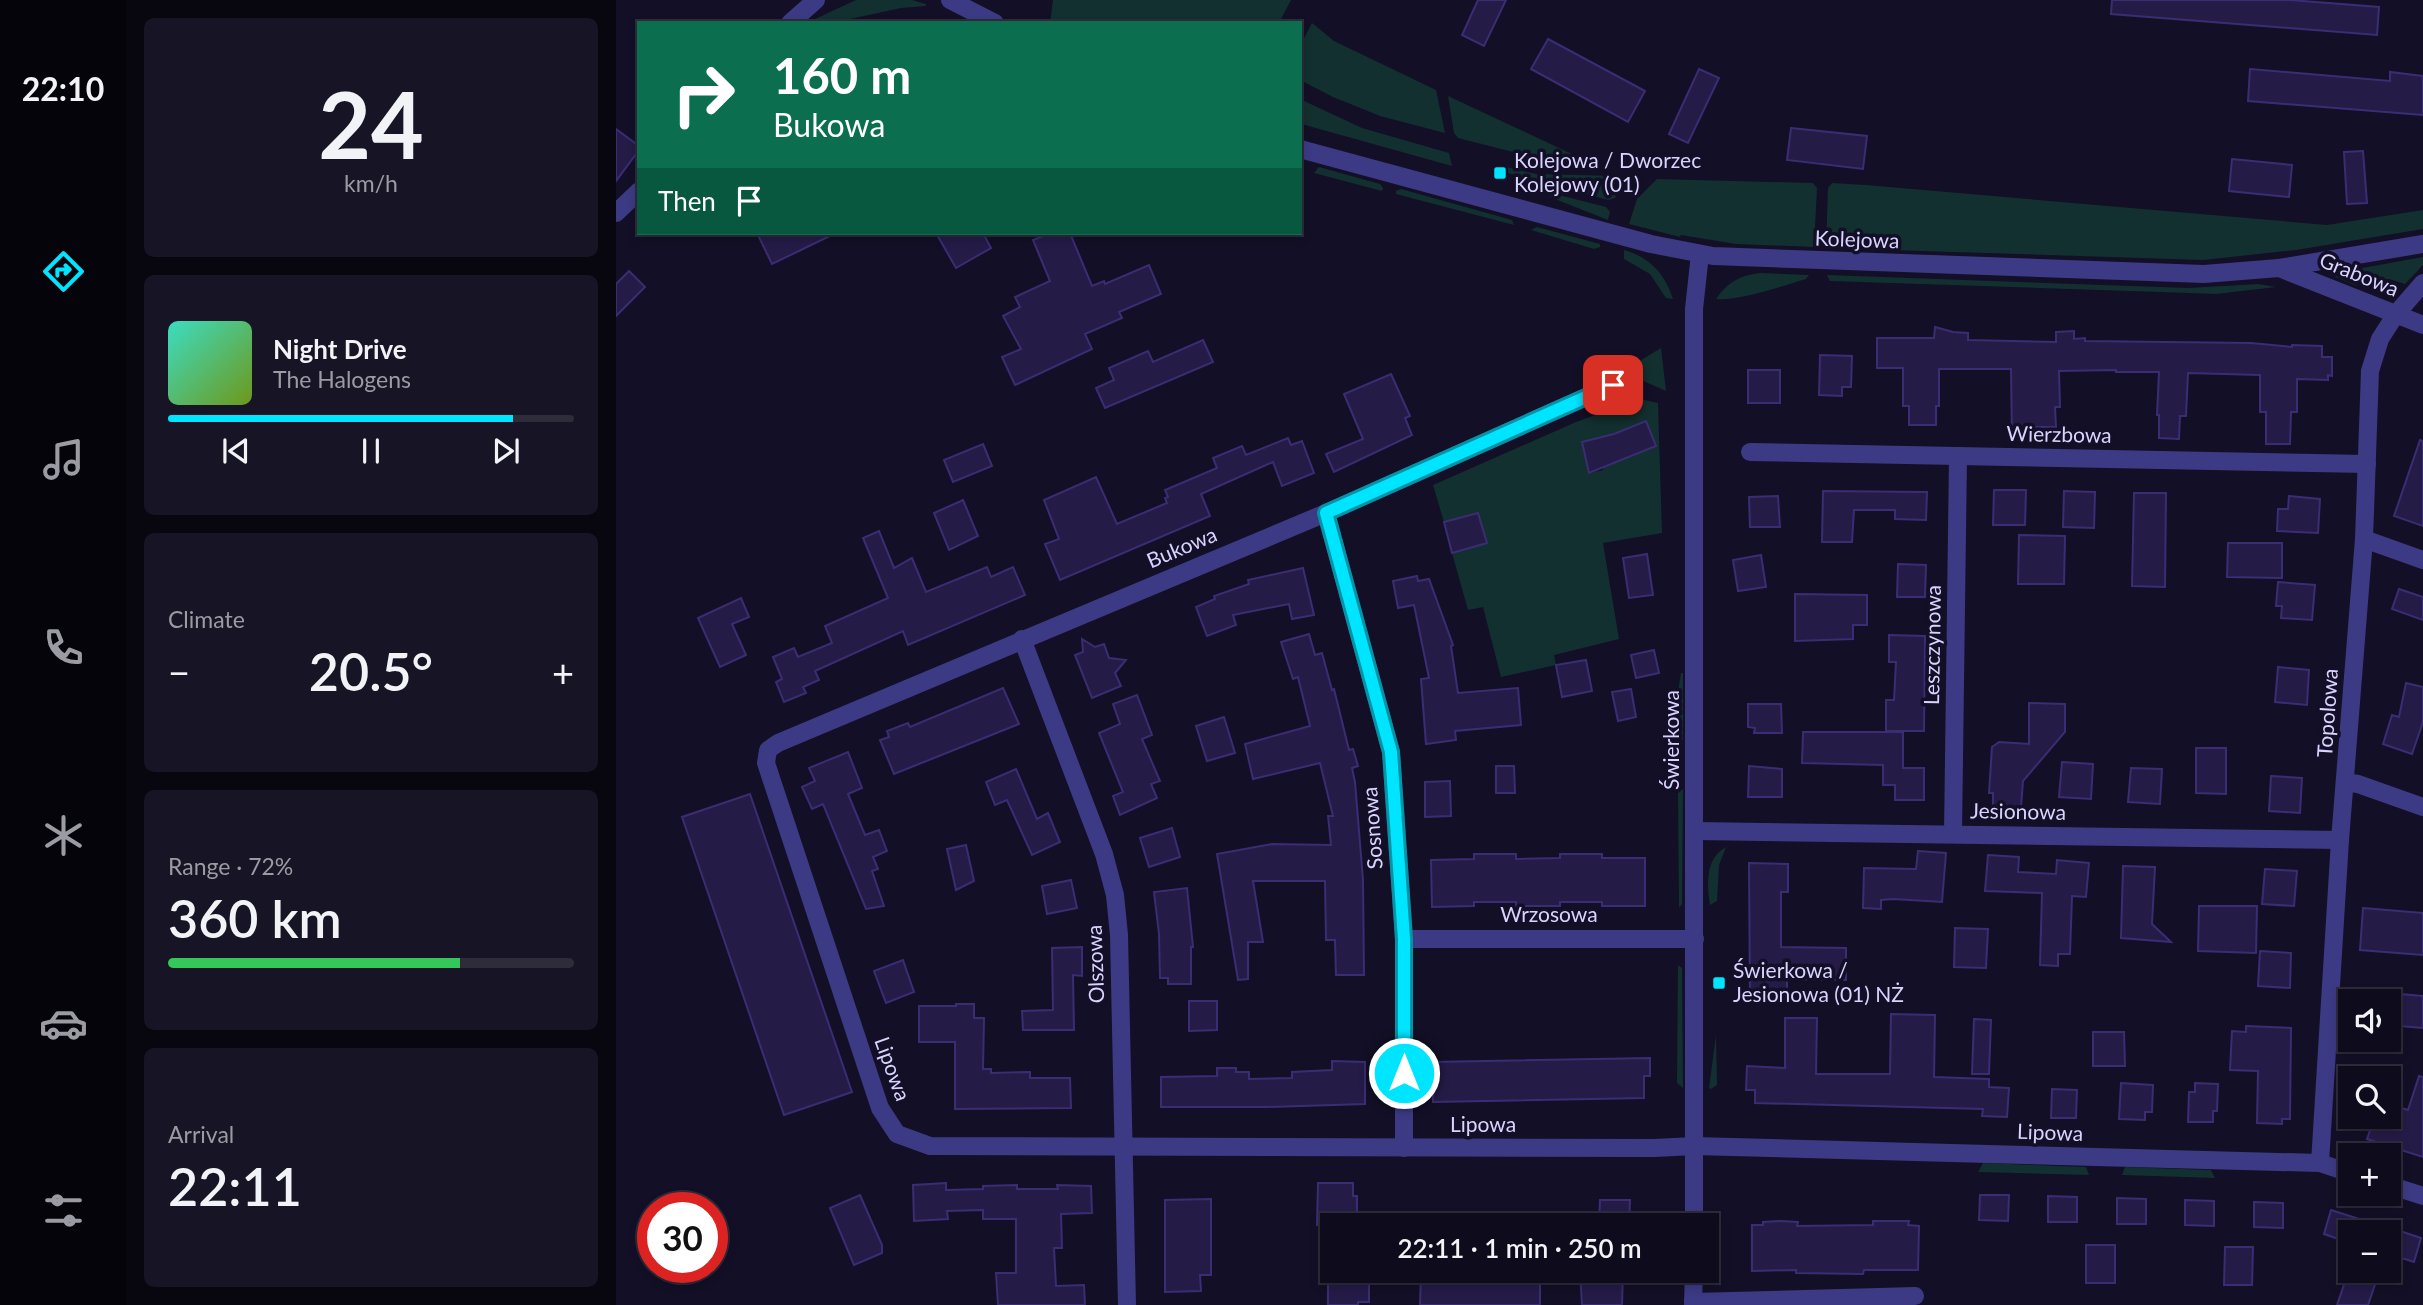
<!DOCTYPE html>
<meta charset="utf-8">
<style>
:root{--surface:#0e0b1c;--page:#171425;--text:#f1f3f6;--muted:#9b9ba3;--line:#2e2b3b;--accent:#00e5ff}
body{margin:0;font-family:Lato,sans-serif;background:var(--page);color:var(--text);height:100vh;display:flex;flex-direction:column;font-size:26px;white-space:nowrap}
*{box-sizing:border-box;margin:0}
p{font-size:23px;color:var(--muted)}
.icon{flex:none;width:38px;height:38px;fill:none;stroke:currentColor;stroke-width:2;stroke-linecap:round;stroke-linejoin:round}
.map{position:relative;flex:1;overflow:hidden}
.sheet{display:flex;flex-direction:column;gap:18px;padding:18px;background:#08060f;width:490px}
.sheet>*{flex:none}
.top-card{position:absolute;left:21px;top:21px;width:665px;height:214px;border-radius:0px;box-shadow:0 4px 10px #0003,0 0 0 2px var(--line);background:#0b6e4f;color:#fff;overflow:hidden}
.controls{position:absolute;left:1722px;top:989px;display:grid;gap:14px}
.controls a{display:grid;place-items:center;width:63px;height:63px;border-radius:0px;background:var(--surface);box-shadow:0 4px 10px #0003,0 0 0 2px var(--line);font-size:35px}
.speed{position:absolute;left:21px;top:1192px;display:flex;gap:14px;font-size:35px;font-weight:700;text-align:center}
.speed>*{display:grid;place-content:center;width:91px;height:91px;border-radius:50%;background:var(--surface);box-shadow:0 4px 10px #0003,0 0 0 2px var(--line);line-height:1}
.speed .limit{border:10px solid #d22;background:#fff;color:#111}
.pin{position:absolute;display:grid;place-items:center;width:60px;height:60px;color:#fff;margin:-30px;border-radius:14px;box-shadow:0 4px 10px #0006}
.me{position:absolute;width:77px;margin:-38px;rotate:0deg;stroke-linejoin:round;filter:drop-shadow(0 0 5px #0008)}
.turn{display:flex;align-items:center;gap:24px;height:147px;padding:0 21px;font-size:32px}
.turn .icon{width:91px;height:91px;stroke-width:2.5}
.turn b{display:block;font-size:49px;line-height:60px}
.then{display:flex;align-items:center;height:66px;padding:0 21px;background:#0003;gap:14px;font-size:26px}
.big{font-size:52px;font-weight:600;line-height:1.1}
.sheet .tile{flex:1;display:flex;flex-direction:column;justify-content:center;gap:10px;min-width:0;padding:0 24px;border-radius:10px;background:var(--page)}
.sheet .dial{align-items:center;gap:0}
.dial b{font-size:91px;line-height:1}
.song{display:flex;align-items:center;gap:21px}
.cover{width:84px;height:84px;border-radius:10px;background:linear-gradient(135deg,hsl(170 70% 55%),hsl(80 70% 35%))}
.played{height:7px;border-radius:4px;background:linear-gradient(90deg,var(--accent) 85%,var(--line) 85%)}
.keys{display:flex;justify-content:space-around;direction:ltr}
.heat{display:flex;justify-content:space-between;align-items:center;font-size:38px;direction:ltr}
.charge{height:10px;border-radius:5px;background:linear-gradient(90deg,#34c759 72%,var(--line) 0)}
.trip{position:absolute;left:704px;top:1213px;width:399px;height:70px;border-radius:0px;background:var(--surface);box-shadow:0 4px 10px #0003,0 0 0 2px var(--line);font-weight:600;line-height:70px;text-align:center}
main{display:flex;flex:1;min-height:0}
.tabs{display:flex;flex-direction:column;width:126px;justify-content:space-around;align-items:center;background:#06040b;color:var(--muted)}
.tabs .icon{width:49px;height:49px}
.tabs .on{color:var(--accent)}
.tabs b{font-size:32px;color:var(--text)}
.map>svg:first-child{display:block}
</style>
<main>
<nav class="tabs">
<b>22:10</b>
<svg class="icon on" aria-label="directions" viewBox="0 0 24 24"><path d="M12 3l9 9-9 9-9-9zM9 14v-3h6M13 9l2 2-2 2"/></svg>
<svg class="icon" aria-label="music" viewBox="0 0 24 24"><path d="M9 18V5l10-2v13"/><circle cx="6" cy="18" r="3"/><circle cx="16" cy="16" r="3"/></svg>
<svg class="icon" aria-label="phone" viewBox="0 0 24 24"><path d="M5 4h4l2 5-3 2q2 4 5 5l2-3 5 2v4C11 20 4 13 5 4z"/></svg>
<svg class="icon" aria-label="climate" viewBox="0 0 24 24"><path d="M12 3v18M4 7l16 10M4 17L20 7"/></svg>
<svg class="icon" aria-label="car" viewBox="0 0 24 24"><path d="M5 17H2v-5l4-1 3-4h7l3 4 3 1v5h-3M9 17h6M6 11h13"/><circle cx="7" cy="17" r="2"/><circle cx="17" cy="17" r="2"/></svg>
<svg class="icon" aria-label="filters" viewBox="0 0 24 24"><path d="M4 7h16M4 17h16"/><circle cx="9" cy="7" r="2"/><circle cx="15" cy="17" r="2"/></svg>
</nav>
<section class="sheet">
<div class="tile dial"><b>24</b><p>km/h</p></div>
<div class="tile">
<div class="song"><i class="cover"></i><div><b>Night Drive</b><p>The Halogens</p></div></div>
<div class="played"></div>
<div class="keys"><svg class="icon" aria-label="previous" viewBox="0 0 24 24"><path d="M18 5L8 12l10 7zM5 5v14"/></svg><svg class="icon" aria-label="pause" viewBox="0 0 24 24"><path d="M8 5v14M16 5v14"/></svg><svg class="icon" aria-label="next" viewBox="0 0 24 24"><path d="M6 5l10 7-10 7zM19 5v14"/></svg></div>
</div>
<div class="tile"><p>Climate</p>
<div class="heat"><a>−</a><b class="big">20.5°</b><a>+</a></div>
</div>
<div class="tile"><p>Range · 72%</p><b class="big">360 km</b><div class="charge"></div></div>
<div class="tile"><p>Arrival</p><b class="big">22:11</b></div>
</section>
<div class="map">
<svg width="1807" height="1305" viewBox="0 0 1807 1305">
<rect width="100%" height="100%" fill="#130f26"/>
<!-- green -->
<g fill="#12302f" fill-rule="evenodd">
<path d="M240 0H296L310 4V6L285 8 216 23H202L199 19Z"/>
<path d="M437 0H675L663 23H434Z"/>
<path d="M696 23 718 41 820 90 829 133 764 116 717 97 684 80V46Z"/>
<path d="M832 96 958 155V158H921L842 138 838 133Z"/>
<path d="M684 99 746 128 833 153 836 166 689 125 684 122Z"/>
<path d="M703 167 764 184 767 188 766 191 698 173Z"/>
<path d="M890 167 920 174 1001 176 1004 188 999 198 992 200 888 172Z"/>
<path d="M1041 179 1197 183 1201 188 1198 247 1120 244 1065 235 1064 237 1013 224 1021 199Z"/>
<path d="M1216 183 1250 185 1711 225 1807 210V229L1680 250 1587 260 1210 248 1212 188Z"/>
<path d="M785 189 896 220 898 225 780 194V191Z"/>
<path d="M935 193 990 207 994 212 992 220 934 197Z"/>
<path d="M921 227 984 244V247L978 249 915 230Z"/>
<path d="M1008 250C1034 257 1049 274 1057 299L1050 298 1034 274 1008 259Z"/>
<path d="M1807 257V265L1789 284 1773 279 1738 285 1713 274Z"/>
<path d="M1145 273 1193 275 1190 279C1167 286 1122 301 1100 299 1112 282 1124 275 1145 273Z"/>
<path d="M1211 275 1572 288 1642 284 1660 287 1600 294 1573 293 1214 281Z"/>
<path d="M1045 348 1050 391 1016 376 1022 362Z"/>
<path d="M1024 399 1042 403 1046 533 987 543 1003 639 938 655 940 665 885 677 867 607 852 610 836 553 870 543 862 513 828 522 817 485 960 422ZM979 439 987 470 974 473 966 442Z"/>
<path d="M1065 673H1067V740H1064L1061 739V698Z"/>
<path d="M1067 789 1066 904 1063 908 1062 793Z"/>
<path d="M1110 847 1103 865 1101 901 1094 905C1091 883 1089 859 1110 847Z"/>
<path d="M1062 965 1066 968 1067 1088 1061 1083Z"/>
<path d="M1100 1035 1101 1085 1095 1089 1093 1088Z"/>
<path d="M1367 1163 1470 1167 1473 1175 1362 1172Z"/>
<path d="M1509 1167 1595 1170 1599 1178 1506 1175Z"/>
</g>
<!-- building -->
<g fill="#241b47" stroke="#3b2d73" stroke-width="2">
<path d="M862 0H890L868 46 846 35Z"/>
<path d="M1496 0H1674L1763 7 1761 35 1495 14Z"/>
<path d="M932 39 1029 91 1012 122 915 69Z"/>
<path d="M1083 69 1103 78 1072 143 1053 134Z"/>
<path d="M1634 69 1774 81V72L1807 76V115L1632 101Z"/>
<path d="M1175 128 1251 136 1247 169 1171 160Z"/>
<path d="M0 129 23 146V150L0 181Z"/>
<path d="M1747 151 1751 203 1731 204 1728 152Z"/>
<path d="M1616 159 1676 165 1673 197 1613 191Z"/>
<path d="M141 233H220L156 264Z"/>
<path d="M320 233H367L375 248 340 268Z"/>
<path d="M435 233H454L476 286 488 281 489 284 533 265 545 294 503 312 506 318 469 334 476 349 399 385 386 357 405 349 387 316 404 307 399 297 434 281 417 240Z"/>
<path d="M13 271 29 287 0 316V284Z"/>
<path d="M1319 327 1337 332 1352 333V340L1440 342V332L1458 331V339L1469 338V341L1635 343 1676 347V345L1706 346V357H1716V376L1712 375V380L1681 379V412H1675L1674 444H1650V412H1644V375L1572 373 1570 416H1564L1563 439 1543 438V415H1541L1543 372H1500V370L1443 371 1444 407H1439L1440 427H1420L1421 439 1396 440 1395 369H1323V406H1320V425H1293V406H1287V368H1261V338H1318Z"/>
<path d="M587 340 597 362 489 408 480 388 498 380 493 368 532 351 537 362Z"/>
<path d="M1204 355 1236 356 1235 387H1226V396L1203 395Z"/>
<rect x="1132" y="370" width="32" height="33"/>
<path d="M775 374 794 416 789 418 796 435 718 472 710 454 747 439 728 394Z"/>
<path d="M1030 421 1040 446 973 473 966 442 998 434Z"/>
<path d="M672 438 675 445 686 441 698 473 666 486 657 462 585 494 594 516 444 580 429 544 443 539 428 500 480 477 501 524 551 503 549 498 552 497 549 490 601 468 597 458 626 446 630 455Z"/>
<path d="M1804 440 1807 441V526L1778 516Z"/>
<path d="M367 444 376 466 337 482 328 460Z"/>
<path d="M1378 490H1410L1409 525H1377Z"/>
<path d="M1207 491 1311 492 1310 520 1279 519V510H1238L1236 542H1206Z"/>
<path d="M1448 491 1479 492 1478 528 1447 527Z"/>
<path d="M1518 493H1550L1549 587 1516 586Z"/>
<path d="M1162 496 1164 527H1134L1133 497Z"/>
<path d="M1673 496 1704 499 1702 533 1661 531 1662 509H1672Z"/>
<path d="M347 500 362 536 333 550 318 513Z"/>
<path d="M862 513 871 543 836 553 828 522Z"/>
<path d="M263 531 278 568 296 558 310 592 371 567 375 577 397 567 409 595 292 645 287 631 199 671 203 680 187 687 190 693 168 702 160 682 166 679 157 657 178 648 182 657 216 643 209 626 272 598 247 538Z"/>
<path d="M1403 535 1449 536 1448 584H1402Z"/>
<path d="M1612 543H1666V578L1611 577Z"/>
<path d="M1031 554 1037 595 1013 598 1007 558Z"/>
<path d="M1145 555 1150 587 1122 591 1117 560Z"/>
<path d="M1282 564 1310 565 1309 597H1281Z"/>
<path d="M687 568 698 615 676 619 673 604 617 615 620 625 591 636 580 607 599 599 598 596 633 584 632 580Z"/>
<path d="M801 576 802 581 813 579 837 645 835 646 842 693 902 688 905 725 839 731 840 740 810 744 805 679 813 678 798 605 782 608 777 581Z"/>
<path d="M1662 582 1699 585 1696 620 1665 618 1666 606H1660Z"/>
<path d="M1783 589 1807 597V620L1776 609Z"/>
<path d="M1179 594 1251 595V625H1237V639L1179 641Z"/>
<path d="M125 598 133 617 116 624 130 655 104 667 82 618Z"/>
<path d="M693 634 699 655 706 653 716 690 718 689 733 750 737 749 742 766 736 768 739 782 747 880 748 975H720L719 940H710L709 881H637L647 942H632V979L622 980 601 854 656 844 715 845 712 816H717L704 763 637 779 629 744 694 726 682 677 677 679 665 642Z"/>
<path d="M1273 635 1309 636 1308 731H1270V700H1278L1280 662H1273Z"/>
<path d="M466 639 479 647 488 644 493 658 510 660 499 673 505 686 476 698 459 655 467 652Z"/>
<path d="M1038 650 1043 673 1020 678 1015 655Z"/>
<path d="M970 660 976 691 946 697 940 665Z"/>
<path d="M1662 667 1693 670 1691 705 1659 702Z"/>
<path d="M1790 683 1807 687V722L1796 754 1767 744 1776 715 1783 717Z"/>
<path d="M387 688 403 724 278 774 264 740 273 737 271 731 292 723 294 727Z"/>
<path d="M1015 689 1020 717 1002 721 996 692Z"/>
<path d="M521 695 536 735 526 739 544 781 535 784 541 798 504 815 497 796 507 792 483 733 504 724 497 704Z"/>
<path d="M1413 703 1449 704V732L1407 781 1405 807 1377 806V793H1373L1376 747 1383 742 1413 744Z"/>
<path d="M1132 704H1165L1166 733H1138L1139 728 1132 727Z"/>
<path d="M608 717 619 753 591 761 580 726Z"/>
<path d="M1187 732H1287V768H1308V800H1279V785H1267V765L1186 763Z"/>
<path d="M1580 748H1610V794L1580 793Z"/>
<path d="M232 752 246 788 232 794 249 835 263 830 271 851 257 857 262 869 256 871 268 906 250 909 207 804 196 809 186 787 199 781 193 768Z"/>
<path d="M1446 762 1477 764 1475 799 1443 797Z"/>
<path d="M880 766H898L899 793H880Z"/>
<path d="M1133 766 1166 769V797H1132Z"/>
<path d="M1515 768 1546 769 1544 804 1512 802Z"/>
<path d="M400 769 421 819 432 813 444 842 416 855 391 800 379 805 370 782Z"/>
<path d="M1655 776 1686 778 1684 813 1653 811Z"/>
<path d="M834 781 835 816 809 817V782Z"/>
<path d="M134 794 236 1092 168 1115 66 817Z"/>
<path d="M556 828 564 857 533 867 524 838Z"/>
<path d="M350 845 358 881 340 890 331 849Z"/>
<path d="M1302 851 1330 853 1326 902 1277 899 1265 900V909L1247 908 1248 868 1300 869Z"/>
<path d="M858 854H900V859L944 858V854H986V858H1029V906H986V902H944V906H900V902H858V906L816 907 815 860 858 859Z"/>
<path d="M1372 855 1403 857 1402 872 1440 874 1441 860 1473 863 1470 897 1456 896 1454 954H1442V966L1424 965 1426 893 1369 891Z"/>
<path d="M1133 863 1172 864V892H1165V947L1230 948V980L1171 979V1003L1134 1002Z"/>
<path d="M1507 866 1539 867 1536 924 1555 942 1505 938Z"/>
<path d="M1649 869 1681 871 1678 906 1646 904Z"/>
<path d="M455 880 461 908 431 914 426 886Z"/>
<path d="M571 888 577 947H575V984H552V978H544L543 934 538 892Z"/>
<path d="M1583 906H1641L1640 953 1582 951Z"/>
<path d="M1747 908 1807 913V955L1744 950Z"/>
<path d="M1339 928 1372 929 1370 968 1338 967Z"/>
<path d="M466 947V976L457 975 458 1030H407L406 1011 437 1010 436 948Z"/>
<path d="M1644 951 1675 953 1674 988 1642 986Z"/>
<path d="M287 960 298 992 270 1003 258 971Z"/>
<path d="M1773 993 1807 996V1028L1773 1025Z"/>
<path d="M573 1001H601V1030L573 1031Z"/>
<path d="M340 1004H358V1018H368L367 1069H375V1073L414 1072V1078H454L455 1108 339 1109V1042H303V1006H340Z"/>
<path d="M1275 1014 1319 1015 1318 1077 1373 1079V1087L1393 1088 1391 1117 1366 1116 1367 1109 1139 1103V1090H1130L1131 1066 1169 1068V1018H1201L1200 1074H1274Z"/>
<path d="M1358 1019 1375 1020 1373 1074H1356Z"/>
<path d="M1630 1026 1675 1028 1674 1119H1666V1124L1641 1123 1642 1071 1614 1070 1616 1031 1630 1032Z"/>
<path d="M1477 1032H1508L1509 1066H1477Z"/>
<path d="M1034 1058V1076H1028V1098L817 1102 816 1062Z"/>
<path d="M716 1061 749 1062V1104L650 1107H545V1077L601 1076V1068H620V1072H633V1079L676 1078V1072L716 1070Z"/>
<path d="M1803 1076 1807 1077V1157L1751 1139 1759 1116H1773V1104L1792 1110Z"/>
<path d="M1505 1083 1537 1085 1536 1112H1529V1120L1503 1119Z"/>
<path d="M1579 1083 1602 1084 1601 1111H1597V1122H1572L1573 1092H1579Z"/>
<path d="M1436 1089 1461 1090 1460 1118H1435Z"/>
<path d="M330 1183V1190L367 1189V1186L401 1185V1189H442L441 1185 475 1186 476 1213 445 1214 446 1248H438L440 1286 468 1285 469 1305H382L380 1273H400V1219H367V1210L331 1211 332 1219 298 1221 297 1185Z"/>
<path d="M702 1183H737V1196H741V1225H701Z"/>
<path d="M244 1195 266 1245V1253L238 1265 214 1208Z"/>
<path d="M1364 1195H1393L1392 1221 1363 1220Z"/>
<path d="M1432 1196 1461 1197V1222H1432Z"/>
<path d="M1501 1198 1530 1199V1224H1501Z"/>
<path d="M595 1199V1275H584L585 1291 549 1292V1200Z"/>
<path d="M984 1200H1014L1013 1225H983Z"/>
<path d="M1569 1200 1598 1201V1226L1569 1225Z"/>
<path d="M1638 1202 1667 1203V1228L1638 1227Z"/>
<path d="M1715 1210 1743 1219 1738 1232H1734V1243L1708 1234Z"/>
<path d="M1257 1221H1293L1292 1225 1303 1226 1302 1270H1248L1247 1274 1180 1273V1270L1136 1271V1225H1147V1222L1164 1221 1182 1222 1181 1226 1257 1225Z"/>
<path d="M1778 1229 1805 1238 1798 1262 1773 1254V1245Z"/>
<rect x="1470" y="1245" width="29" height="38"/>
<path d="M1609 1247H1637L1636 1285H1608Z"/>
<path d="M712 1270 753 1272V1302H742V1305H712Z"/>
<path d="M805 1270H910V1279L924 1280V1305H804Z"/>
<path d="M1007 1270 1006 1305H966L964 1271Z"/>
<path d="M1733 1270H1764L1752 1305H1721Z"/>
</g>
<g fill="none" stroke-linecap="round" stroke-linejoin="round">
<!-- minor -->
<g stroke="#3d3a85" stroke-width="18">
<path d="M1663 268 1807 325"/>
<path d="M997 385 710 513 162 743 152 750 150 763 264 1108 281 1134 314 1146 1038 1148 1079 1146 1704 1163 1734 1173"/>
<path d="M1134 452 1751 464"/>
<path d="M710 513 775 752 788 939V1148"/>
<path d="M1748 539 1807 560"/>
<path d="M406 639 488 854 499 895 503 935 511 1305"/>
<path d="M1729 782 1742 784 1807 807"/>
<path d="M1079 831 1724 840"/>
<path d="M1337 834 1342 456"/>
<path d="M788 939H1079"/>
<path d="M1704 1163 1724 840 1748 539 1754 371 1764 339 1780 314 1807 283"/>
<path d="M1773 1185 1807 1196"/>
<path d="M1077 1302 1299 1296"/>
</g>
<!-- tertiary -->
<g stroke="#3d3a85" stroke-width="18">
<path d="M334 0 379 23"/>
<path d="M174 23 200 0"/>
<path d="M684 149 1035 244 1097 256 1588 274 1663 268 1807 244"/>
<path d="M0 213 23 191"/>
<path d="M1078 1225V309L1084 254"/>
<path d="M1077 1305 1078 1270"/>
</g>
</g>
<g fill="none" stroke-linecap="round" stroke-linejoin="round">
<!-- route casing -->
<g stroke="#0095a6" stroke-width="18">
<path id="route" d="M788 1073V939L775 752 710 513 997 385"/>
</g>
<!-- route -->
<use href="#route" stroke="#00e5ff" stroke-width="12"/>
</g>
<!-- markers -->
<g fill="#00e5ff" stroke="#130f26" stroke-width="2.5">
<rect x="877" y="166" width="14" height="14" rx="3.5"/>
<rect x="1096" y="976" width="14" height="14" rx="3.5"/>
</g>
<g text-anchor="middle" stroke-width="7" stroke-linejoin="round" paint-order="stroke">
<!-- poi labels -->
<g font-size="21" fill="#d9d4ff" stroke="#130f26" text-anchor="start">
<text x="898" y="168">Kolejowa / Dworzec<tspan x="898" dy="24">Kolejowy (01)</tspan></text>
<text x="1117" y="978">Świerkowa /<tspan x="1117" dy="24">Jesionowa (01) NŻ</tspan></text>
</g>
<!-- street labels -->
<g font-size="21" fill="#d9d4ff" stroke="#130f26">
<text transform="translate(1241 240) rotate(2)" y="7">Kolejowa</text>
<text transform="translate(1743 275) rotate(22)" y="7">Grabowa</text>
<text transform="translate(1443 435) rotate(1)" y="7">Wierzbowa</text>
<text transform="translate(566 548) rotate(-23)" y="7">Bukowa</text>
<text transform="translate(1317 645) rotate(-89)" y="7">Leszczynowa</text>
<text transform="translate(1712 713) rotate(-86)" y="7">Topolowa</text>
<text transform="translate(1056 740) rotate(-90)" y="7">Świerkowa</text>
<text transform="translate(1402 812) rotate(1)" y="7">Jesionowa</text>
<text transform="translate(757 828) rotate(-94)" y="7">Sosnowa</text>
<text x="933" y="922">Wrzosowa</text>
<text transform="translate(480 964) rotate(-92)" y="7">Olszowa</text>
<text transform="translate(276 1069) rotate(70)" y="7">Lipowa</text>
<text x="867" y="1132">Lipowa</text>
<text transform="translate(1434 1133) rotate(2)" y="7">Lipowa</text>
</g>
</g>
</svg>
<div class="controls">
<a><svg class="icon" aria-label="sound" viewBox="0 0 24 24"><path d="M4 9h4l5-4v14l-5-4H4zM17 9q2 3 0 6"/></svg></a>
<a><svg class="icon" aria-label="search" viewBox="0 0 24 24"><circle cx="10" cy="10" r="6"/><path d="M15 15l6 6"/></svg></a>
<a>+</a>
<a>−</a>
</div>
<div class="speed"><div class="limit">30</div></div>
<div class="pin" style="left:997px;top:385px;background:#d93025"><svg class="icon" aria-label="arrive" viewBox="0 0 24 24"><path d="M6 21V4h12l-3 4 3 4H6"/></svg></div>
<svg class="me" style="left:788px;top:1073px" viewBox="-20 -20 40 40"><circle r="17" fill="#00e5ff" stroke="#fff" stroke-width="3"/><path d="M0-11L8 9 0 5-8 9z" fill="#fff"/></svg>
<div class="trip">22:11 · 1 min · 250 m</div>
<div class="top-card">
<div class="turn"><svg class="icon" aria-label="right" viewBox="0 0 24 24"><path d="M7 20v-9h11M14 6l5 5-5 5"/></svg><div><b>160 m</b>Bukowa</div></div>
<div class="then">Then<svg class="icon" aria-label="arrive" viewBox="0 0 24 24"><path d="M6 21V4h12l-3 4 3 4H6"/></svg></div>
</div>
</div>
</main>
